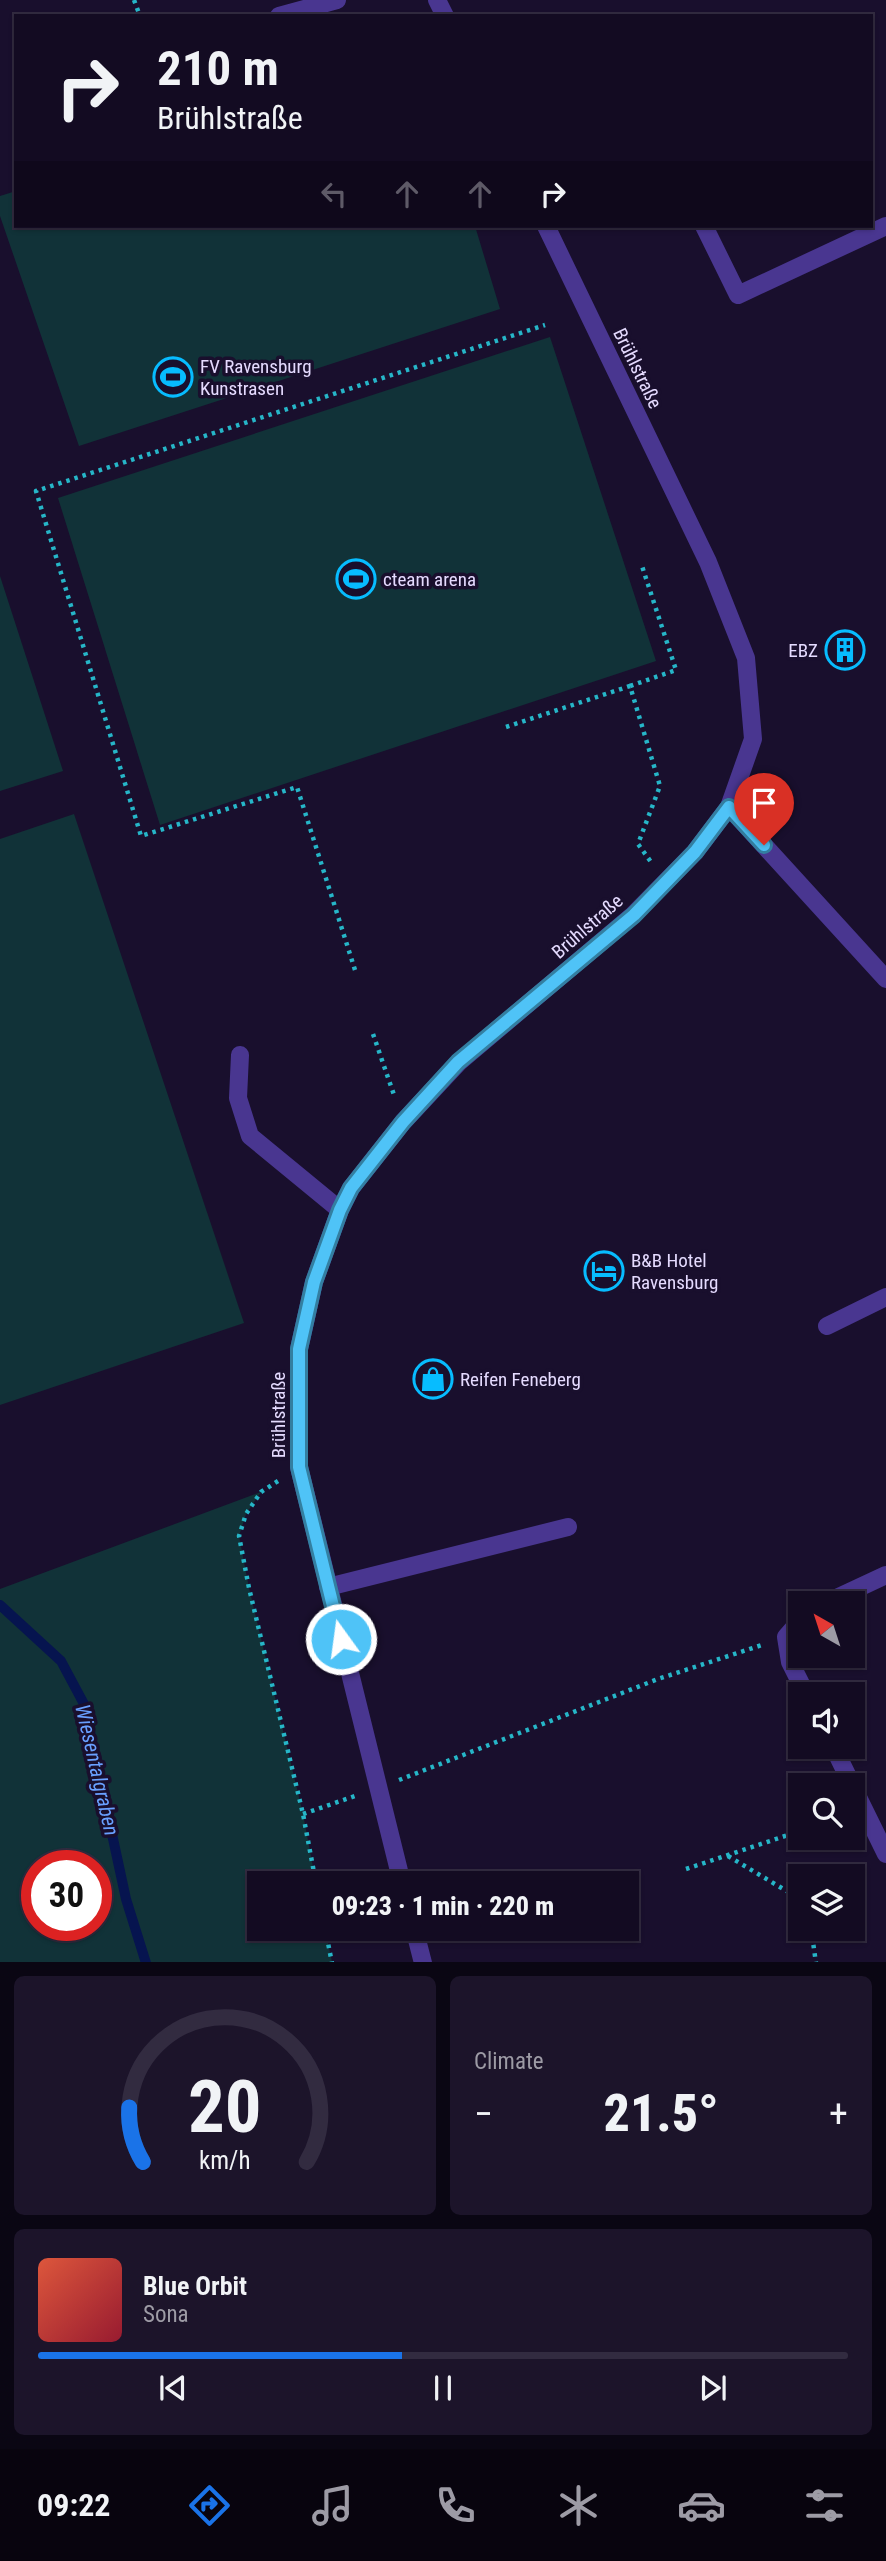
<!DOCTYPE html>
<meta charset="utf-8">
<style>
:root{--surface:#130b22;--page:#1c142a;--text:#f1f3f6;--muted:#9d9ba5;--line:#322b40;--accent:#1a73e8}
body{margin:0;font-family:"Roboto Condensed",sans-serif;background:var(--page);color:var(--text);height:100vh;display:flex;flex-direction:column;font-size:26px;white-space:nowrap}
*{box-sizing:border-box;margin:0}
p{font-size:23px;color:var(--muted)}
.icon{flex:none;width:38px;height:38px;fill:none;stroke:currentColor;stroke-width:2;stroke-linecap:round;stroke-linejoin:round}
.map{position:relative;height:1962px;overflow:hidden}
.drawer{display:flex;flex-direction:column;gap:14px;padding:14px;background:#0a0613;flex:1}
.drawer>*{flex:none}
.guide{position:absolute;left:14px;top:14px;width:859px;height:214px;border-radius:0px;box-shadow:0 2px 5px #0004,0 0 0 2px var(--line);background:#130b22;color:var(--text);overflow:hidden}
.needle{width:46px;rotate:321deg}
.tools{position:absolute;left:788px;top:1591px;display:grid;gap:14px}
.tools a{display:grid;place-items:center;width:77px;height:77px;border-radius:0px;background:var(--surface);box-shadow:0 2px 5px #0004,0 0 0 2px var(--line);font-size:35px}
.speed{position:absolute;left:21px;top:1850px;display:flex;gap:14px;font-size:35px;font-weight:700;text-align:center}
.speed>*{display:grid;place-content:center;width:91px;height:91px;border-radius:50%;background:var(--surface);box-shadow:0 2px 5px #0004,0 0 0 2px var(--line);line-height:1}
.speed .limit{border:10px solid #d22;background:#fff;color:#111}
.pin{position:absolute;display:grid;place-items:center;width:60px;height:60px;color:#fff;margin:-72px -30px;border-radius:50% 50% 50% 0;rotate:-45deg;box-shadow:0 0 7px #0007}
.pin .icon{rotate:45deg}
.me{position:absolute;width:77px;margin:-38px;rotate:346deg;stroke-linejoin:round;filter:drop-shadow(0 0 5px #0008)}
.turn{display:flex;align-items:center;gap:24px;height:147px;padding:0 28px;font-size:32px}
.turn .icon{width:91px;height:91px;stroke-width:2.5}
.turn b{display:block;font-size:49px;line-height:60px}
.lanes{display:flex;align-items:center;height:66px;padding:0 28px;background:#0003;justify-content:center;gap:35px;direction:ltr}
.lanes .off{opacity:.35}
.big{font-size:52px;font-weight:800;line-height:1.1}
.drawer .widget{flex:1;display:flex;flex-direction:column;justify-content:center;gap:10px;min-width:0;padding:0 24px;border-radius:10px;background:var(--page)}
.drawer .dial{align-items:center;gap:0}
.dial svg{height:182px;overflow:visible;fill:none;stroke:var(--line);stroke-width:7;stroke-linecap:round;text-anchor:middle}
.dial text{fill:var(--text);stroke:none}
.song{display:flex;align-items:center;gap:21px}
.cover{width:84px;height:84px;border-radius:10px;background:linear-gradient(135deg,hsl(10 70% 55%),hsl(350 70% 35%))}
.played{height:7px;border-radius:4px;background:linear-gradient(90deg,var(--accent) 45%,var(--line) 45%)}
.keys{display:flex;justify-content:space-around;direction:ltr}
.heat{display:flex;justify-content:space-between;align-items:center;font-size:38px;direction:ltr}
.drawer .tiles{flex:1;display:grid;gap:14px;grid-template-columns:1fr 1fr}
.widget:last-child{grid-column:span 2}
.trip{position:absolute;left:247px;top:1871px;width:392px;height:70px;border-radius:0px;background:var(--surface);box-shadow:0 2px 5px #0004,0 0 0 2px var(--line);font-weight:800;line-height:70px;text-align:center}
.dock{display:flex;height:112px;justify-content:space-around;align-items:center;background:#08040e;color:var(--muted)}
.dock .icon{width:49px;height:49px}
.dock .on{color:var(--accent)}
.dock b{font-size:32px;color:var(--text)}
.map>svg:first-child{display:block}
</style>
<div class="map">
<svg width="886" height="1963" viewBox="0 0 886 1963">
<rect width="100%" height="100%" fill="#190f2d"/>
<!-- green -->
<g fill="#113238" fill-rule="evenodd">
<path d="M16 191V226H475L500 309 79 446 0 216V196Z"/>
<path d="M550 337 656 661 160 825 58 498Z"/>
<path d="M0 576 63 771 0 791Z"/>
<path d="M74 814 244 1323 0 1405V839Z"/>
<path d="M261 1492 246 1514 239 1536 249 1588 303 1814 316 1883H259V1928L325 1929 332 1962H0V1589ZM37 1866H96V1925H37Z"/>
</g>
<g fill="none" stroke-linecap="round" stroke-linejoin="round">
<!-- stream -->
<path stroke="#06144f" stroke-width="10" d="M0 1605 61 1661 84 1704 126 1899 146 1963"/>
<!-- path -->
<g stroke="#26b6c8" stroke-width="4.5" stroke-dasharray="3.5 5" stroke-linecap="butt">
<path d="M134 0 140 16"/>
<path d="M630 686 676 670 641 563"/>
<path d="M506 727 630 686 660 786 638 844 651 862"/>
<path d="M355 970 297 787 141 836 36 491 545 325"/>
<path d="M373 1034 394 1095"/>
<path d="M278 1481 261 1492 246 1514 239 1536 249 1588 303 1814 316 1883"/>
<path d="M399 1780 658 1679 765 1644"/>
<path d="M303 1814 355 1796"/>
<path d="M728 1856 800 1899"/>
<path d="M686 1869 800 1831"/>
<path d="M325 1928 332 1963"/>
<path d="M811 1928 816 1963"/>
</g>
<!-- lane -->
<g stroke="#493690" stroke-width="18">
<path d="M279 16 337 0"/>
<path d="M704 226 738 295 886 226"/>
<path d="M240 1055 238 1098 250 1136 340 1210"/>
<path d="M827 1326 886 1297"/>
<path d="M328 1587 568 1527"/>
</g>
<!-- street -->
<g stroke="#493690" stroke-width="18">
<path d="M437 0 445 16"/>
<path d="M729 807 886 979"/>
<path d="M826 1603 886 1575"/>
<path d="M800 1621 786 1637 790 1662 806 1694"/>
<path d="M833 1746 852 1785"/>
<path d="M852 1785 886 1854"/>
<path d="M402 1883 299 1467V1349L314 1282 340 1210 351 1188 403 1122 459 1062 633 915 695 852 729 807 753 739 746 658 708 562 546 226"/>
<path d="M414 1928 423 1963"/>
</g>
</g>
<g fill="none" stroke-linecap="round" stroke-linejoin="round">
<!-- route casing -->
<g stroke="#337fa1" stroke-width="18">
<path id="route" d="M341 1639 299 1467V1349L314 1282 340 1210 351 1188 403 1122 458 1062 634 915 695 852 729 807 764 845"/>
</g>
<!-- route -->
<use href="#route" stroke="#4fc3f7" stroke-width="12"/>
</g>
<!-- icons -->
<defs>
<g id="stadium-ring" transform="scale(2.0125)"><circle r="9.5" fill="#190f2d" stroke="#07bcff" stroke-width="1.5"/><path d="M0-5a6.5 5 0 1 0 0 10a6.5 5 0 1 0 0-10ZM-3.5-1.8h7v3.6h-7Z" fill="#07bcff"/></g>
<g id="building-ring" transform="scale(2.0125)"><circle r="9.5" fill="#190f2d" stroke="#07bcff" stroke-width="1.5"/><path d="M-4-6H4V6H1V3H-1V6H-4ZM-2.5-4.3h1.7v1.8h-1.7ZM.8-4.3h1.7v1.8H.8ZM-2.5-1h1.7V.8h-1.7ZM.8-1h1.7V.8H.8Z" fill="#07bcff"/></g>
<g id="hotel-ring" transform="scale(2.0125)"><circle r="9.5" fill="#190f2d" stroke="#07bcff" stroke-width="1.5"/><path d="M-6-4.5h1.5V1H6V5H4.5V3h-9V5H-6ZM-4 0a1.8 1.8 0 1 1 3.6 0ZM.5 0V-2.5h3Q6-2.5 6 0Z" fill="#07bcff"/></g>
<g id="shop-ring" transform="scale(2.0125)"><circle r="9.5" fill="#190f2d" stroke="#07bcff" stroke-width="1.5"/><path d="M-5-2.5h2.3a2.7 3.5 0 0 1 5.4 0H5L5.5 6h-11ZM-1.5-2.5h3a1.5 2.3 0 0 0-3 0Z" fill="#07bcff"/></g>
</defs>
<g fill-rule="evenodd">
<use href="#stadium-ring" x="173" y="377"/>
<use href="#stadium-ring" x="356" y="579"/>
<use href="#building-ring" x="845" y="650"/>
<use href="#hotel-ring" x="604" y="1271"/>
<use href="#shop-ring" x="433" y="1379"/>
</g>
<g text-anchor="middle" stroke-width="7" stroke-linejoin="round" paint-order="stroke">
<!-- poi labels -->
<g font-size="19" fill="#e5dbff" stroke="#190f2d" text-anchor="start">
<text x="200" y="373">FV Ravensburg<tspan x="200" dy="22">Kunstrasen</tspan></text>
<text x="383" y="586">cteam arena</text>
<text x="818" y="657" text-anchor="end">EBZ</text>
<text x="631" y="1267">B&amp;B Hotel<tspan x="631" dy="22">Ravensburg</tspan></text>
<text x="460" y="1386">Reifen Feneberg</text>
</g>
<!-- street labels -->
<g font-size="19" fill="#e5dbff" stroke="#190f2d">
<text transform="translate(638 368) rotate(64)" y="7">Brühlstraße</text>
<text transform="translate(587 926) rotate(-41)" y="7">Brühlstraße</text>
<text transform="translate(278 1415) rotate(-90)" y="7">Brühlstraße</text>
</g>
<!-- water labels -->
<g font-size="21" font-style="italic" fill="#69a0ff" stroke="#190f2d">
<text transform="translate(97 1770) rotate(77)" y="7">Wiesentalgraben</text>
</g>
</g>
</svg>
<div class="tools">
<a><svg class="needle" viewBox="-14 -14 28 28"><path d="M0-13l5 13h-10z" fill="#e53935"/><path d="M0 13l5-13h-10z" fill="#9d9ba5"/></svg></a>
<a><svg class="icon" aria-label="sound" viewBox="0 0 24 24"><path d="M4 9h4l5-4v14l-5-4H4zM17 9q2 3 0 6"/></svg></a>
<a><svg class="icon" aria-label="search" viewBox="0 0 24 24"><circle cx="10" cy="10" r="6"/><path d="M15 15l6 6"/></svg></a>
<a><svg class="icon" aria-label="layers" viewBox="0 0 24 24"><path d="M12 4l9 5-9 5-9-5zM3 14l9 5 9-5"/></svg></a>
</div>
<div class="speed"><div class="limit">30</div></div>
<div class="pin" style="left:764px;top:845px;background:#d93025"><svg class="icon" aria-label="arrive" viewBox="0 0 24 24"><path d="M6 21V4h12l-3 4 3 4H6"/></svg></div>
<svg class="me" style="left:341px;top:1639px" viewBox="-20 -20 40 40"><circle r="17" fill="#4fc3f7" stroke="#fff" stroke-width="3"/><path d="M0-11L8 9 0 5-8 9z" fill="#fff"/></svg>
<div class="trip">09:23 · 1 min · 220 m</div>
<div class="guide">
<div class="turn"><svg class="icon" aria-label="right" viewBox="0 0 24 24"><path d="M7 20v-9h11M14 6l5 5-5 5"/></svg><div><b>210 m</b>Brühlstraße</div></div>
<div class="lanes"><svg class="icon off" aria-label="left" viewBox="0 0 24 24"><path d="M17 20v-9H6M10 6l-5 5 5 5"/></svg><svg class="icon off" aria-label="ahead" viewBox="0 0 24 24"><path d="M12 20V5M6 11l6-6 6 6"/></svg><svg class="icon off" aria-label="ahead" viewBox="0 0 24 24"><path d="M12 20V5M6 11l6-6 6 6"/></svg><svg class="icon" aria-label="right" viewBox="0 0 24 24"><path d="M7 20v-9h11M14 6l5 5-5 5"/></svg></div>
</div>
</div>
<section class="drawer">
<div class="tiles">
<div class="widget dial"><svg viewBox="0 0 100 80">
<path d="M14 69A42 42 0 1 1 86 69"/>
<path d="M14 69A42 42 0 0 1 8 45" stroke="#1a73e8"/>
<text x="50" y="56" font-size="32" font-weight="700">20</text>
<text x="50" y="72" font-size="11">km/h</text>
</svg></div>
<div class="widget"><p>Climate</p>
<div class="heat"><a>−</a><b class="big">21.5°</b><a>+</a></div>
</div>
<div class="widget">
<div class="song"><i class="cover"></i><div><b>Blue Orbit</b><p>Sona</p></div></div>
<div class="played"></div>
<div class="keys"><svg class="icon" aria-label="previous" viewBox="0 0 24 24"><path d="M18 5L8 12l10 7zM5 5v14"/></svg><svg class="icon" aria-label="pause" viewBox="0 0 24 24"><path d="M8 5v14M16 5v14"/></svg><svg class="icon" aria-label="next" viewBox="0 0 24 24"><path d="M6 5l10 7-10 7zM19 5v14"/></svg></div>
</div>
</div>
</section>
<nav class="dock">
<b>09:22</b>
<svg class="icon on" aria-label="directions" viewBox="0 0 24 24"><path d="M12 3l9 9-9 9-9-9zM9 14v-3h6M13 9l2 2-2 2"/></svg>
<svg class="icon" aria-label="music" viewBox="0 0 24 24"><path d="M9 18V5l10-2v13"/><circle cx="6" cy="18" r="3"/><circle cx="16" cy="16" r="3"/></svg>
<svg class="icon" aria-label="phone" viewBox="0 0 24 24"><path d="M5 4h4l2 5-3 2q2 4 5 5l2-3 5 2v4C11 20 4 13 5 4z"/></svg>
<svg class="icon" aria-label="climate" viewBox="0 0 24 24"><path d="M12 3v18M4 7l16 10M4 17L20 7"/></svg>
<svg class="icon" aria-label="car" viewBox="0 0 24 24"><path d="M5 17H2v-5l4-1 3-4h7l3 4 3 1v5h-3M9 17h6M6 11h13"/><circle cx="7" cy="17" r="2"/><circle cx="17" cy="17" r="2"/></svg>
<svg class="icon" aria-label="filters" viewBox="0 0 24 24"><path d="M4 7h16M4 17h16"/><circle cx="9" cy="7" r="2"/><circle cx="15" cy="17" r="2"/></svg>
</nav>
